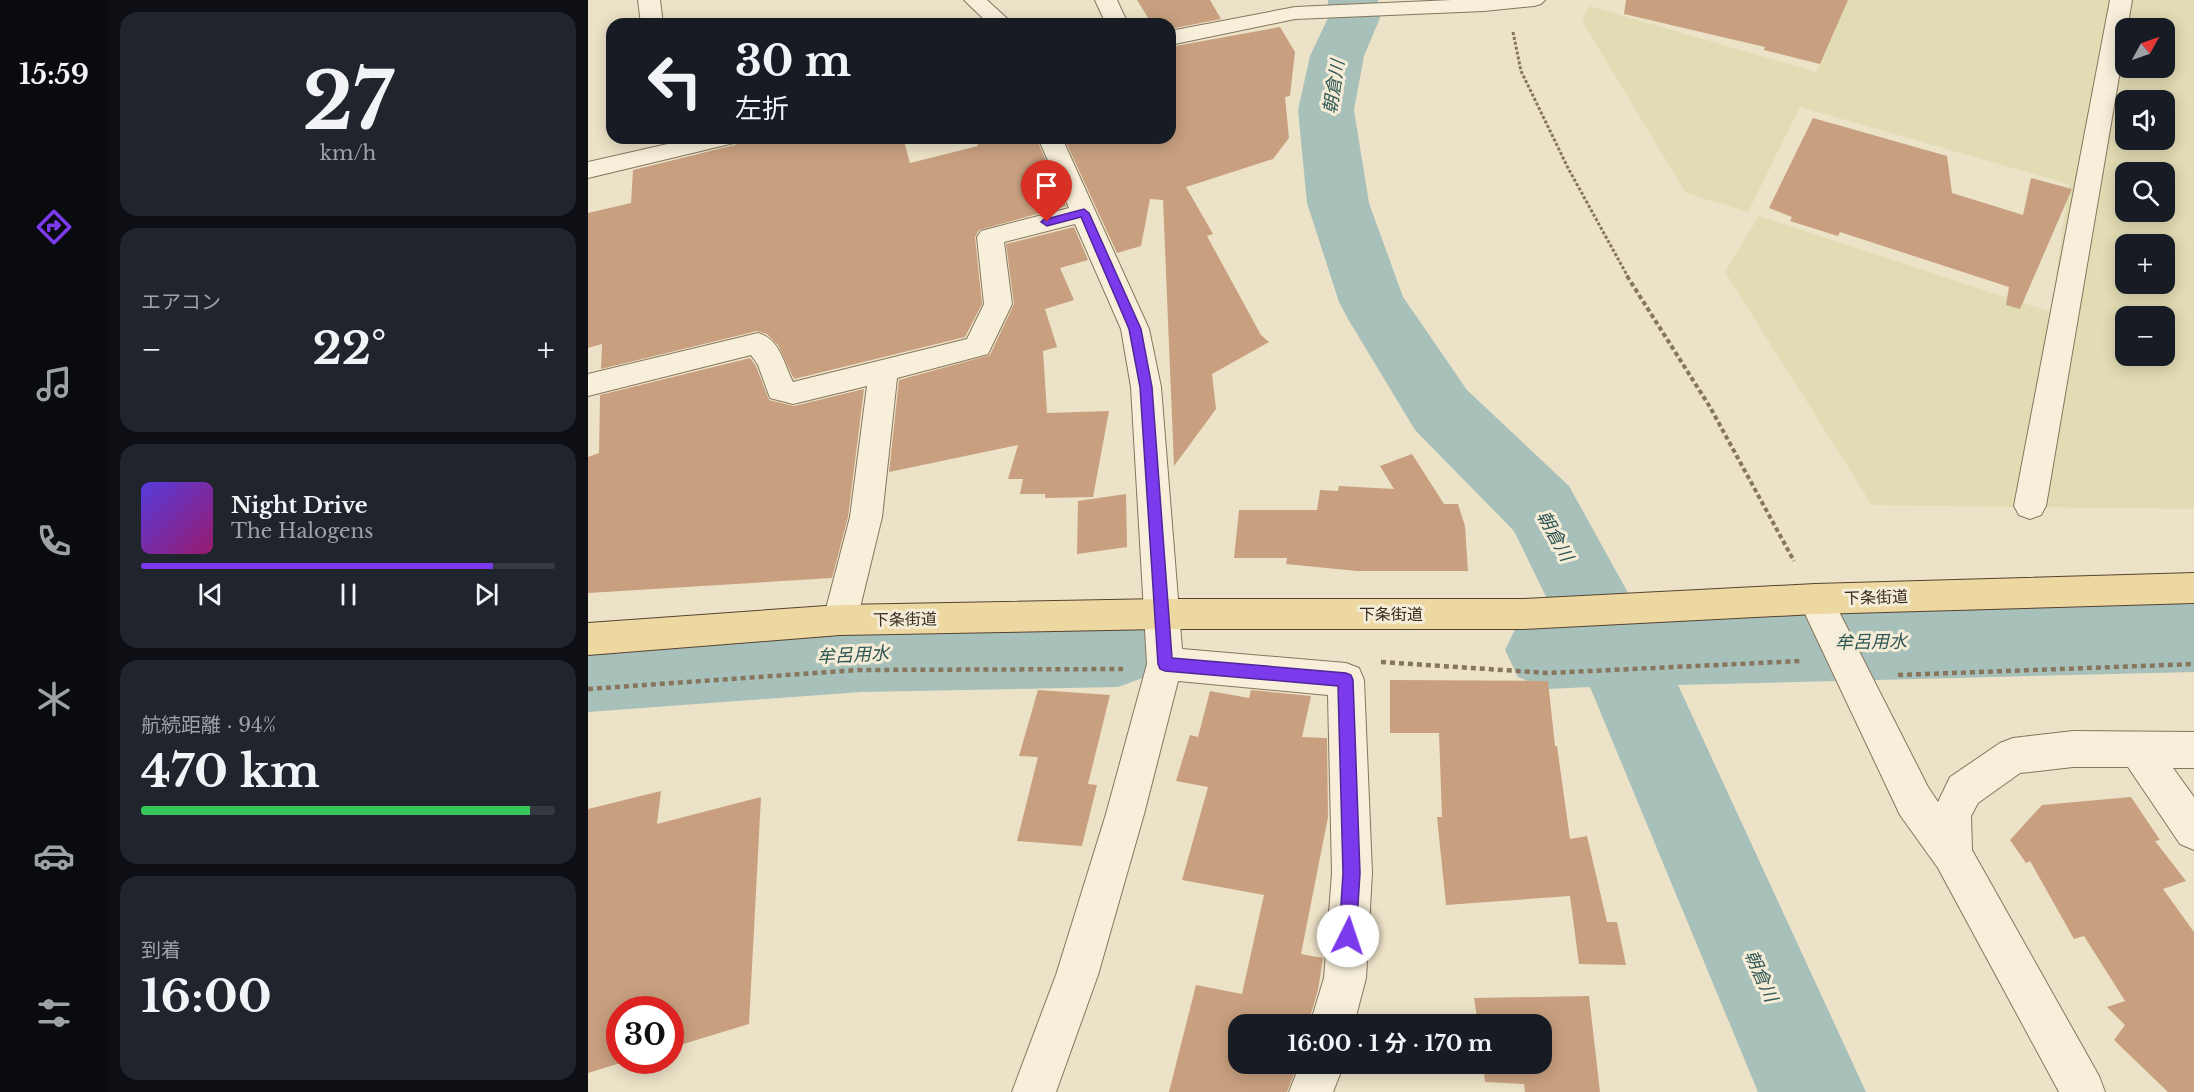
<!DOCTYPE html>
<html lang="ja">
<meta charset="utf-8">
<style>
:root{--surface:#171b24;--page:#20242c;--text:#f1f3f6;--muted:#9ea1a6;--line:#363941;--accent:#7c3aed}
body{margin:0;font-family:"Libre Baskerville","Noto Sans JP",serif;background:var(--page);color:var(--text);height:100vh;display:flex;flex-direction:column;font-size:22px;white-space:nowrap}
*{box-sizing:border-box;margin:0}
p{font-size:20px;color:var(--muted)}
.icon{flex:none;width:33px;height:33px;fill:none;stroke:currentColor;stroke-width:2;stroke-linecap:round;stroke-linejoin:round}
.map{position:relative;flex:1;overflow:hidden}
.panel{display:flex;flex-direction:column;gap:12px;padding:12px;background:#0d0f14;width:480px}
.panel>*{flex:none}
.hud{position:absolute;left:18px;top:18px;width:570px;height:126px;border-radius:18px;box-shadow:0 3px 15px #0003;background:#171b24;color:var(--text);overflow:hidden}
.needle{width:39px;rotate:50deg}
.fabs{position:absolute;left:1527px;top:18px;display:grid;gap:12px}
.fabs a{display:grid;place-items:center;width:60px;height:60px;border-radius:12px;background:var(--surface);box-shadow:0 3px 15px #0003;font-size:30px}
.speed{position:absolute;left:18px;top:996px;display:flex;gap:12px;font-size:30px;font-weight:700;text-align:center}
.speed>*{display:grid;place-content:center;width:78px;height:78px;border-radius:50%;background:var(--surface);box-shadow:0 3px 15px #0003;line-height:1}
.speed .limit{border:9px solid #d22;background:#fff;color:#111}
.pin{position:absolute;display:grid;place-items:center;width:51px;height:51px;color:#fff;margin:-62px -26px;border-radius:50% 50% 50% 0;rotate:-45deg;box-shadow:0 0 6px #0007}
.pin .icon{rotate:45deg}
.me{position:absolute;width:66px;margin:-33px;rotate:4deg;stroke-linejoin:round;filter:drop-shadow(0 0 4px #0008)}
.turn{display:flex;align-items:center;gap:21px;height:126px;padding:0 30px;font-size:27px}
.turn .icon{width:78px;height:78px;stroke-width:2.5}
.turn b{display:block;font-size:42px;line-height:51px}
.big{font-size:45px;font-weight:700;line-height:1.1}
.panel .card{flex:1;display:flex;flex-direction:column;justify-content:center;gap:9px;min-width:0;padding:0 21px;border-radius:18px;background:var(--page)}
.panel .dial{align-items:center;gap:0}
.dial b{font-size:78px;line-height:1}
.song{display:flex;align-items:center;gap:18px}
.cover{width:72px;height:72px;border-radius:9px;background:linear-gradient(135deg,hsl(250 70% 55%),hsl(320 70% 35%))}
.played{height:6px;border-radius:3px;background:linear-gradient(90deg,var(--accent) 85%,var(--line) 85%)}
.keys{display:flex;justify-content:space-around;direction:ltr}
.heat{display:flex;justify-content:space-between;align-items:center;font-size:33px;direction:ltr}
.charge{height:9px;border-radius:4px;background:linear-gradient(90deg,#34c759 94%,var(--line) 0)}
.trip{position:absolute;left:640px;top:1014px;width:324px;height:60px;border-radius:18px;background:var(--surface);box-shadow:0 3px 15px #0003;font-weight:700;line-height:60px;text-align:center}
main{display:flex;flex:1;min-height:0}
.menu{display:flex;flex-direction:column;width:108px;justify-content:space-around;align-items:center;background:#090b0e;color:var(--muted)}
.menu .icon{width:42px;height:42px}
.menu .active{color:var(--accent)}
.menu b{font-size:27px;color:var(--text)}
.map>svg:first-child{display:block}
</style>
<main>
<nav class="menu">
<b>15:59</b>
<svg class="icon active" aria-label="directions" viewBox="0 0 24 24"><path d="M12 3l9 9-9 9-9-9zM9 14v-3h6M13 9l2 2-2 2"/></svg>
<svg class="icon" aria-label="music" viewBox="0 0 24 24"><path d="M9 18V5l10-2v13"/><circle cx="6" cy="18" r="3"/><circle cx="16" cy="16" r="3"/></svg>
<svg class="icon" aria-label="phone" viewBox="0 0 24 24"><path d="M5 4h4l2 5-3 2q2 4 5 5l2-3 5 2v4C11 20 4 13 5 4z"/></svg>
<svg class="icon" aria-label="climate" viewBox="0 0 24 24"><path d="M12 3v18M4 7l16 10M4 17L20 7"/></svg>
<svg class="icon" aria-label="car" viewBox="0 0 24 24"><path d="M5 17H2v-5l4-1 3-4h7l3 4 3 1v5h-3M9 17h6M6 11h13"/><circle cx="7" cy="17" r="2"/><circle cx="17" cy="17" r="2"/></svg>
<svg class="icon" aria-label="filters" viewBox="0 0 24 24"><path d="M4 7h16M4 17h16"/><circle cx="9" cy="7" r="2"/><circle cx="15" cy="17" r="2"/></svg>
</nav>
<section class="panel">
<div class="card dial"><b>27</b><p>km/h</p></div>
<div class="card"><p>エアコン</p>
<div class="heat"><a>−</a><b class="big">22°</b><a>+</a></div>
</div>
<div class="card">
<div class="song"><i class="cover"></i><div><b>Night Drive</b><p>The Halogens</p></div></div>
<div class="played"></div>
<div class="keys"><svg class="icon" aria-label="previous" viewBox="0 0 24 24"><path d="M18 5L8 12l10 7zM5 5v14"/></svg><svg class="icon" aria-label="pause" viewBox="0 0 24 24"><path d="M8 5v14M16 5v14"/></svg><svg class="icon" aria-label="next" viewBox="0 0 24 24"><path d="M6 5l10 7-10 7zM19 5v14"/></svg></div>
</div>
<div class="card"><p>航続距離 · 94%</p><b class="big">470 km</b><div class="charge"></div></div>
<div class="card"><p>到着</p><b class="big">16:00</b></div>
</section>
<div class="map">
<svg width="1606" height="1092" viewBox="0 0 1606 1092">
<rect width="100%" height="100%" fill="#ece2c7"/>
<!-- farmland -->
<path fill="#e2dcb4" fill-rule="evenodd" d="M1260 0H1606V509L1284 505 1137 272 1171 216 1463 312 1481 184 1212 107 1160 212 1098 193 994 21 1001 6 1228 72ZM1538 28H1576V68H1538ZM1538 100H1576V140H1538ZM1538 172H1576V212H1538ZM1538 244H1576V284H1538ZM1538 316H1576V356H1538Z"/>
<g fill="none" stroke-linecap="round" stroke-linejoin="round">
<!-- river -->
<g fill="#a8c0ba" fill-rule="evenodd">
<path d="M740 0H790L792 18 776 56 766 110 781 203 815 297 879 390 981 486 1049 609 1606 596V672L1090 685 1278 1092H1170L1002 687 960 689 930 677 917 650 930 623 965 611 926 531 827 430 760 319 751 302 719 203 710 110 722 56 740 18Z"/>
<path d="M530 611 560 622 572 649 560 676 530 687 273 692 0 712V632L273 614Z"/>
</g>
</g>
<!-- building -->
<g fill="#c8a07f">
<path d="M549 0H622L633 19 582 29V24H564Z"/>
<path d="M1038 0H1260L1232 64 1176 50 1177 47 1036 14Z"/>
<path d="M692 27 707 52 702 96 697 97 701 138 685 159 598 187 625 234 619 236 673 335 681 342 624 374 628 409 586 466 575 200 562 199 553 246 529 253 476 138H582V47Z"/>
<path d="M1225 118 1359 156 1364 193 1435 215 1443 178 1484 189 1432 309 1418 305 1421 287 1252 232 1250 236 1202 221 1204 217 1181 208Z"/>
<path d="M152 138H315L322 163 390 146 387 138H448L478 206 391 230 387 237 394 304 377 337 206 379 190 345 179 334 169 331 13 369 14 344 0 348V213L43 203 45 170 147 145Z"/>
<path d="M486 227 500 260 472 268 486 300 457 309 469 347 455 351 459 413 521 411 505 497 457 498V494H432L435 479H420L430 445 301 472 311 380 402 355 426 304 418 244Z"/>
<path d="M162 358 168 366 181 400 206 406 276 389 260 517 244 578 0 593V457L11 453 12 395Z"/>
<path d="M824 454 856 504H870L877 526 880 571H769L698 564 699 558H646L651 510H729L732 490 750 491 751 486 806 489 792 466Z"/>
<path d="M538 494 539 547 489 554 490 501Z"/>
<path d="M802 680 960 681 967 746H969L982 839 999 836 1019 922H1029L1038 965 991 964 982 896 858 905 849 817H854L851 733H802Z"/>
<path d="M450 690 522 695 500 784 509 785 494 846 429 841 450 757 431 756Z"/>
<path d="M663 690 723 696 714 737 739 738 740 817 713 954 735 958 730 990 720 1024H651V1064H710L699 1092H581L608 985 654 994 676 895 594 880 620 787 588 781 602 735 610 737 622 691 661 698Z"/>
<path d="M73 791 69 824 173 797 161 1024 82 1048V1010H32V1060H42L0 1073V809Z"/>
<path d="M1543 797 1572 840 1567 841 1598 881 1575 889 1606 932V1092H1580L1526 1040 1537 1025 1519 1007 1537 1001 1496 936 1486 939 1442 861 1438 863 1422 840 1454 805Z"/>
<path d="M1001 996 1012 1092H937L936 1084 897 1082 895 1064H954V1024H890L886 998Z"/>
</g>
<g fill="none" stroke-linecap="round" stroke-linejoin="round">
<!-- minor casing -->
<g stroke="#87755d" stroke-width="2">
<g id="minor">
<path d="M50 0H72L75 24H53Z"/>
<path d="M376 0H399L425 24H401Z"/>
<path d="M507 0H529L540 24H518Z"/>
<path d="M864 0H957L953 4 946 6 896 11 707 19 582 45V31L707 7Z"/>
<path d="M1522 0H1544L1458 506 1453 515 1442 519 1431 515 1426 506Z"/>
<path d="M106 138H150L146 143 0 178V162Z"/>
<path d="M450 138H474L561 329 573 387 594 649 758 663 771 668 776 680 784 873 778 978 766 1024H722L736 978 744 873 740 695 590 681 556 814 510 975 468 1092H424L468 975 518 814 559 664 543 387 533 329 487 224 416 242 424 304 400 354 309 378 294 517 269 620 264 631 252 635 240 631 235 620 262 517 279 386 205 404 182 398 170 365 163 355 0 396V374L170 333C192 339 196 364 205 382L379 339 396 304 389 237 393 231 481 208Z"/>
<path d="M1227 584 1239 588 1340 787 1350 802 1362 777 1412 743 1425 738 1485 731 1606 732V768H1585L1606 797V850L1592 844 1540 767H1485L1432 773 1390 803 1383 816 1384 850 1511 1076 1517 1092H1471L1350 868 1312 815 1210 599 1215 588Z"/>
<path d="M712 1064H756L745 1092H701Z"/>
</g>
</g>
<!-- primary casing -->
<g stroke="#554331" stroke-width="2">
<path id="primary" d="M1606 573V603L1227 614 935 629H573L252 635 0 655V623L252 605 573 599H935L1227 584Z"/>
</g>
<!-- path-far2 -->
<path stroke="#87755d" stroke-width="3" stroke-dasharray="3 2" stroke-linecap="butt" d="M925 32 933 71 980 168 1040 277"/>
<!-- path-far1 -->
<path stroke="#87755d" stroke-width="4" stroke-dasharray="4.5 3" stroke-linecap="butt" d="M1039 276 1122 407 1206 561"/>
<!-- path -->
<g stroke="#87755d" stroke-width="4.5" stroke-dasharray="5 4" stroke-linecap="butt">
<path d="M793 662 960 673 1213 661"/>
<path d="M1310 675 1606 664"/>
<path d="M0 689 270 670 535 669"/>
</g>
<!-- minor -->
<use href="#minor" fill="#f7efda" fill-rule="evenodd"/>
<!-- primary -->
<use href="#primary" fill="#edd8a1" fill-rule="evenodd"/>
</g>
<!-- route -->
<path fill="#7c3aed" stroke="#51269a" stroke-width="1.5" d="M496 209 501 213 553 329 564 387 584 658 758 673 763 675 765 680 772 873 768 936 766 942 760 945 754 942 751 936 755 873 750 686 577 671 572 669 570 664 552 387 541 329 493 217 459 226 453 222 455 220Z"/>
<g text-anchor="middle" stroke-width="6" stroke-linejoin="round" paint-order="stroke">
<!-- street labels -->
<g font-size="16" fill="#382c20" stroke="#f4ecd6">
<text transform="translate(1288 597) rotate(-2)" y="6">下条街道</text>
<text x="803" y="620">下条街道</text>
<text transform="translate(317 619) rotate(-1)" y="6">下条街道</text>
</g>
<!-- water labels -->
<g font-size="18" font-style="italic" fill="#305756" stroke="#f4ecd6">
<text transform="translate(746 87) rotate(-81)" y="6">朝倉川</text>
<text transform="translate(967 536) rotate(61)" y="6">朝倉川</text>
<text transform="translate(1283 642) rotate(-1)" y="6">牟呂用水</text>
<text transform="translate(265 655) rotate(-3)" y="6">牟呂用水</text>
<text transform="translate(1173 976) rotate(66)" y="6">朝倉川</text>
</g>
</g>
</svg>
<div class="fabs">
<a><svg class="needle" viewBox="-14 -14 28 28"><path d="M0-13l5 13h-10z" fill="#e53935"/><path d="M0 13l5-13h-10z" fill="#9ea1a6"/></svg></a>
<a><svg class="icon" aria-label="sound" viewBox="0 0 24 24"><path d="M4 9h4l5-4v14l-5-4H4zM17 9q2 3 0 6"/></svg></a>
<a><svg class="icon" aria-label="search" viewBox="0 0 24 24"><circle cx="10" cy="10" r="6"/><path d="M15 15l6 6"/></svg></a>
<a>+</a>
<a>−</a>
</div>
<div class="speed"><div class="limit">30</div></div>
<div class="pin" style="left:459px;top:222px;background:#d93025"><svg class="icon" aria-label="arrive" viewBox="0 0 24 24"><path d="M6 21V4h12l-3 4 3 4H6"/></svg></div>
<svg class="me" style="left:760px;top:936px" viewBox="-20 -20 40 40"><circle r="19" fill="#fff"/><path d="M0-13L10 11 0 6-10 11z" fill="#7c3aed"/></svg>
<div class="trip">16:00 · 1 分 · 170 m</div>
<div class="hud">
<div class="turn"><svg class="icon" aria-label="left" viewBox="0 0 24 24"><path d="M17 20v-9H6M10 6l-5 5 5 5"/></svg><div><b>30 m</b>左折</div></div>
</div>
</div>
</main>
